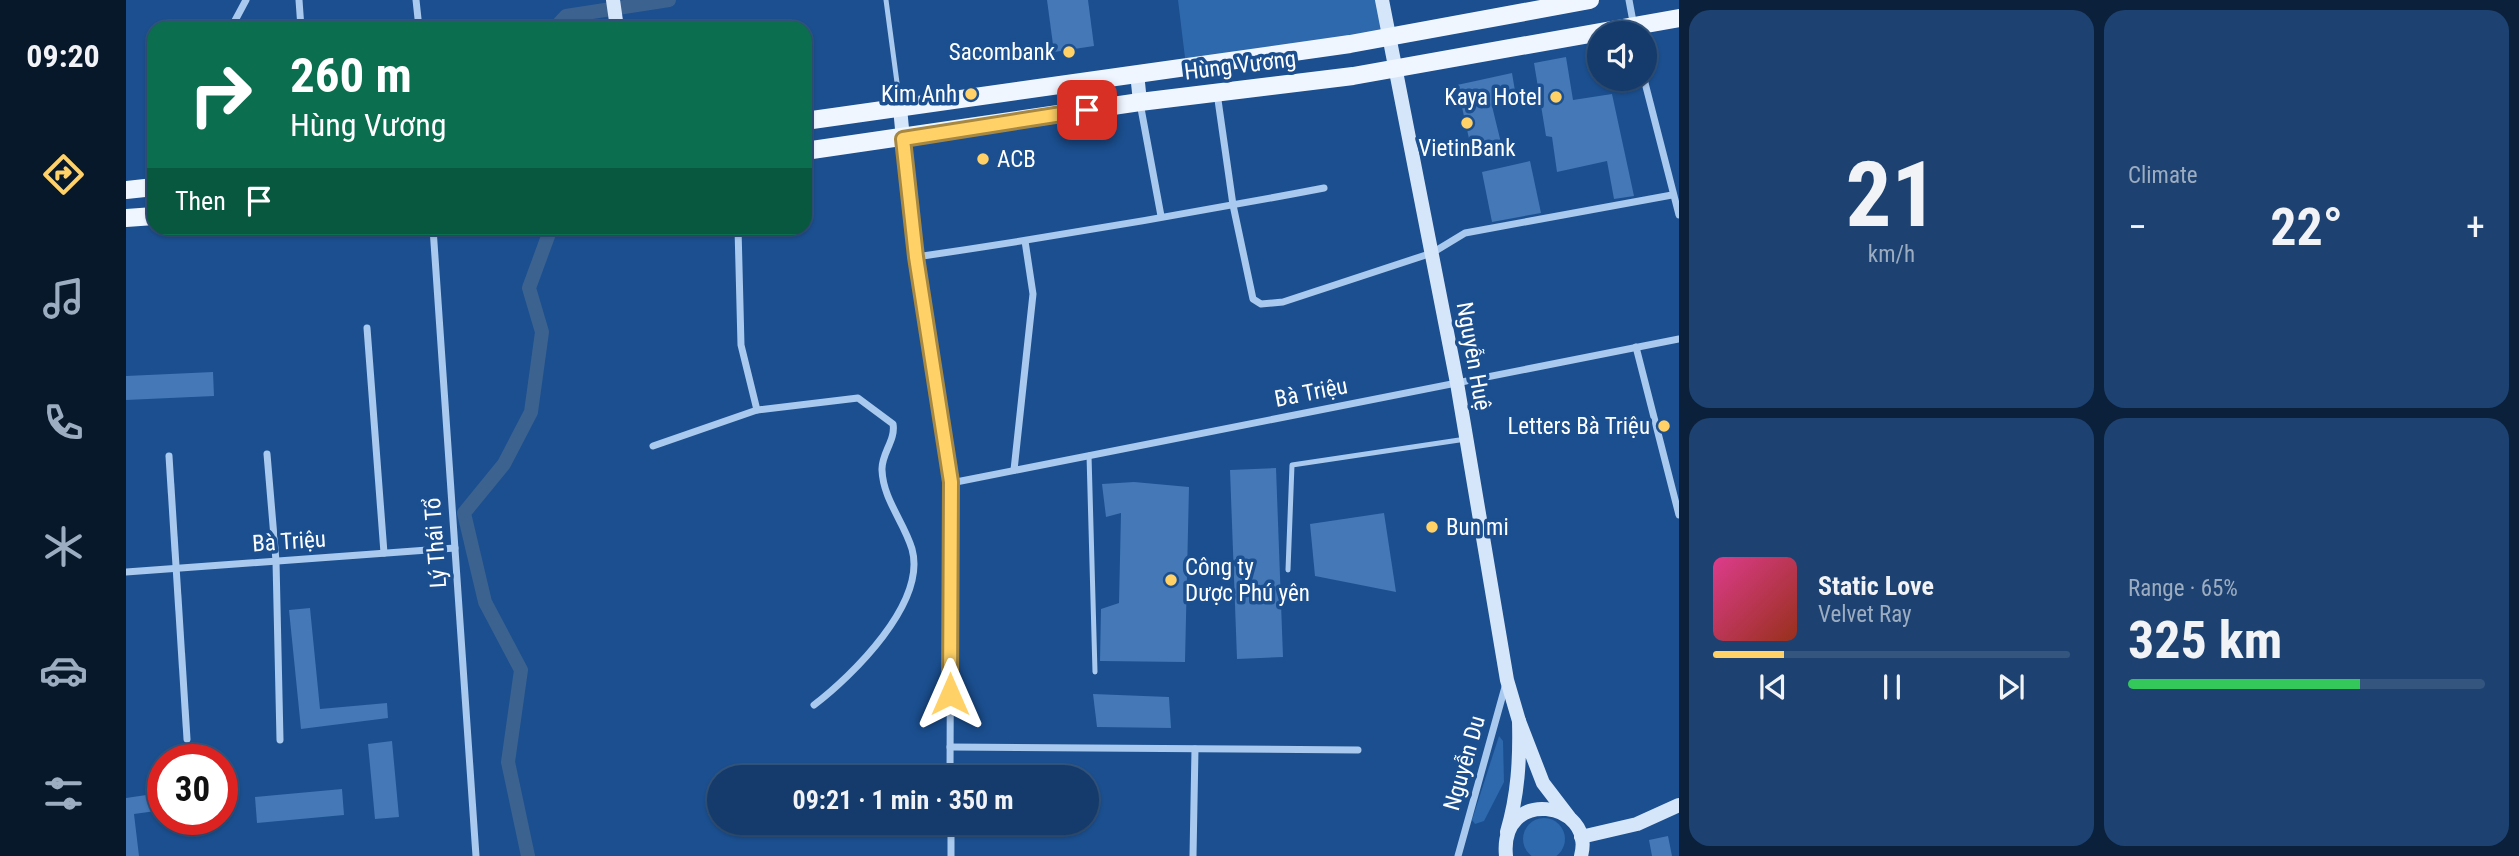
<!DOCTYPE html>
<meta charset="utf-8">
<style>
:root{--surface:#143b6b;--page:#1d4271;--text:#f1f3f6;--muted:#9dadc1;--line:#33557e;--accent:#ffd166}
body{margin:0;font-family:"Roboto Condensed",sans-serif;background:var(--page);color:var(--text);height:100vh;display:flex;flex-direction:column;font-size:26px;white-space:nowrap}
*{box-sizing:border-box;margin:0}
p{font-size:23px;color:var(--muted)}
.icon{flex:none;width:38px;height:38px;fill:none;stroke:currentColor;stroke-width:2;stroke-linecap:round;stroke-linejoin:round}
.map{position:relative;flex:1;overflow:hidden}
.details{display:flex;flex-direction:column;gap:10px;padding:10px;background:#0b203b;width:840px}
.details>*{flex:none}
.banner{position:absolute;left:21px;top:21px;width:665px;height:214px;border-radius:21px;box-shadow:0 2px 5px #0004,0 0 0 2px var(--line);background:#0b6e4f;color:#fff;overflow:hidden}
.buttons{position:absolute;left:1461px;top:21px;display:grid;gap:14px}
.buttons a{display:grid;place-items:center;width:70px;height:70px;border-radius:50%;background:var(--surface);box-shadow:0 2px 5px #0004,0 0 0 2px var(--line);font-size:35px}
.speed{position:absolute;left:21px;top:744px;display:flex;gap:14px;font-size:35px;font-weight:700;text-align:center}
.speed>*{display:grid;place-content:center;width:91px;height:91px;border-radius:50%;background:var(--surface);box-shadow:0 2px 5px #0004,0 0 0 2px var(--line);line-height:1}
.speed .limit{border:10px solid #d22;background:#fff;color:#111}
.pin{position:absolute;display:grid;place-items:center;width:60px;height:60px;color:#fff;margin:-30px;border-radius:14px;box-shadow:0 4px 10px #0006}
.me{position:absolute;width:77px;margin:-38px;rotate:0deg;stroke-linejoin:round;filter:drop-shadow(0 0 5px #0008)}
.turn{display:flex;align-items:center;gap:24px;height:147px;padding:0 28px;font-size:32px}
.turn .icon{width:91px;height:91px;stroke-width:2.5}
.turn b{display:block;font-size:49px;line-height:60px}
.then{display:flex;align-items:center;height:66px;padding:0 28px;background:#0003;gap:14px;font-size:26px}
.big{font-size:52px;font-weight:700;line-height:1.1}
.details .tile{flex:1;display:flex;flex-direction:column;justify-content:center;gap:10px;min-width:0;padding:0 24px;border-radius:21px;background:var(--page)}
.details .dial{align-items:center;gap:0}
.dial b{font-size:91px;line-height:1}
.song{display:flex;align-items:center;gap:21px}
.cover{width:84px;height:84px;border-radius:10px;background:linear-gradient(135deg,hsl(330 70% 55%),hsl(10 70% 35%))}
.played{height:7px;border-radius:4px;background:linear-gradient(90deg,var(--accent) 20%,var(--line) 20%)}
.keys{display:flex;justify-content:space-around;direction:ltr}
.heat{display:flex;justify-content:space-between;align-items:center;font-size:38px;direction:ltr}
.charge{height:10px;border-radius:5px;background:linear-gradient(90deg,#34c759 65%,var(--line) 0)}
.details .tiles{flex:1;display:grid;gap:10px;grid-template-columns:repeat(2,1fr)}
.trip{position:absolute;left:581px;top:765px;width:392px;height:70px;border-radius:35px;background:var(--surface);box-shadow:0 2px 5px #0004,0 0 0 2px var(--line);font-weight:700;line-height:70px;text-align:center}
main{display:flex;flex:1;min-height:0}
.tabs{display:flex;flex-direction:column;width:126px;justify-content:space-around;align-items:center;background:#08182b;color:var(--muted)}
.tabs .icon{width:49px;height:49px}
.tabs .current{color:var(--accent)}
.tabs b{font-size:32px;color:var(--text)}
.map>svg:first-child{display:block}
</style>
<main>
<nav class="tabs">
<b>09:20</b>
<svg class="icon current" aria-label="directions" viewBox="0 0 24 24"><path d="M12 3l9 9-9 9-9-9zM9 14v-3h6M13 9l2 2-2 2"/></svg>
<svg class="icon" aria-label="music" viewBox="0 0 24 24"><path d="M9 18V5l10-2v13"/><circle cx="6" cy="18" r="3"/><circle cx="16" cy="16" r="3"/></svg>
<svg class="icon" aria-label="phone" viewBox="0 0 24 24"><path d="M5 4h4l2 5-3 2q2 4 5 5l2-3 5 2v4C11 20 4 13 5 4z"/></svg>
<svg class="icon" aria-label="climate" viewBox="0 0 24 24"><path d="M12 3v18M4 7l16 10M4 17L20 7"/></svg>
<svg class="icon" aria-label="car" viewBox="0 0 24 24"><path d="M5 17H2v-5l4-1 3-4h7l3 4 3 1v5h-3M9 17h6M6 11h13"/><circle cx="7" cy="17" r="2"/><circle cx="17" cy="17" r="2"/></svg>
<svg class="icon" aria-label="filters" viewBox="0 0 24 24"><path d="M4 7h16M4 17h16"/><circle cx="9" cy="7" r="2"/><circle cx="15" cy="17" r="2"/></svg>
</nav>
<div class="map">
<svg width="1553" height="856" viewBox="0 0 1553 856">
<rect width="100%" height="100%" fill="#1b4f8f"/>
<!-- green -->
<g fill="#2e69ad">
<path d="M1052 0H1256L1263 35 1060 66Z"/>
<path d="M1373 736 1377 741 1378 782 1358 821 1349 824 1346 820Z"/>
<circle cx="1418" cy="839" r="21"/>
</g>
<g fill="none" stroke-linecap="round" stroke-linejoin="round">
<!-- canal -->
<g stroke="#3c6290" stroke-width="14">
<path d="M429 28 440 16 543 0"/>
<path d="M402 856 382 762 395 670 359 602 338 513 378 464 405 412 416 332 403 288 425 228"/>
</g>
</g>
<!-- building -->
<g fill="#4478b7">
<path d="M921 0H962L968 46 928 52Z"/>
<path d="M1440 57 1447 100 1486 94 1508 196 1488 199 1481 161 1431 172 1426 137 1420 136 1408 63Z"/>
<path d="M1386 73 1391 103 1366 106 1376 147 1346 152 1331 85Z"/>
<path d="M1404 161 1415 213 1366 222 1356 172Z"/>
<path d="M87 372 88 396 0 400V376Z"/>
<path d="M1150 468 1157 657 1111 659 1104 470Z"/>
<path d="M1008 482 1063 487 1059 662 974 661 975 609 993 603 995 513 980 517 976 484Z"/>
<path d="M1258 513 1270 592 1189 576 1184 524Z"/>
<path d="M184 608 194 709 261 703 262 718 175 729 163 610Z"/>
<path d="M967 694 1043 697 1045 728 971 727Z"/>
<path d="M266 741 273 817 249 819 242 744Z"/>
<path d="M216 789 218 815 131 823 129 797Z"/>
<path d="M34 793 37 810 8 814 13 856H0V798Z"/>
<path d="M1542 836 1546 856H1526L1523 840Z"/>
</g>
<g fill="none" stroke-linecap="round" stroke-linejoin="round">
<!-- lane -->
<g stroke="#a9c9ee" stroke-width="5">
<path d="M760 0 774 105"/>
<path d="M963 455 969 672"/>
<path d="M1162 570 1166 465 1340 439"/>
</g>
<!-- street -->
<g stroke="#a9c9ee" stroke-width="7">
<path d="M173 0 175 28"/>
<path d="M290 0 293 28"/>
<path d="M1503 0 1508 27"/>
<path d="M105 28 120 0"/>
<path d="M1518 79 1553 215"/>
<path d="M1091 93 1107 205 1127 299 1135 304 1157 302 1306 253 1339 233 1546 195"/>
<path d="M1014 103 1035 216"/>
<path d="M777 139 790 257 825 483 824 777"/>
<path d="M307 228 350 856"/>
<path d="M612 228 615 345 631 410"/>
<path d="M790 257C926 237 1062 214 1198 188"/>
<path d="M241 328 258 553"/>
<path d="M1510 347 1553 515"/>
<path d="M527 446 631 410 732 398 767 424C770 440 755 454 756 470 757 499 778 522 786 549 801 603 726 676 688 705"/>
<path d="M141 454 150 561 154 740"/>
<path d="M43 456 61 739"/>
<path d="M888 470 907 294 899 241"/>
<path d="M825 483 1553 339"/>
<path d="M0 572 329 548"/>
<path d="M824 747 1232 750"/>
<path d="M825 822V856"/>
<path d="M1067 856 1069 749"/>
<path d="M1332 856 1379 687"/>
</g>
<!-- secondary -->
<g stroke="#d6e6fa" stroke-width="14">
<path d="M487 0 491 28"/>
<path d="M1256 0 1331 383 1381 680 1393 721"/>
<path d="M1011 73 1014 102"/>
<path d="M774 108 777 139"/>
<path d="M1381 832C1392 795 1394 760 1393 721L1417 783 1443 817"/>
<path d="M1455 837 1511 824 1553 805"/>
<path d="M1380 856C1373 786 1470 801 1455 856"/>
</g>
<!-- primary -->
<g stroke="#f0f6ff" stroke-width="18">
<path d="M679 121 1224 44 1464 0"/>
<path d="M679 151 1014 102 1227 76 1553 18"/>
<path d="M0 190 28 187"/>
<path d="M0 218 28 216"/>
</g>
</g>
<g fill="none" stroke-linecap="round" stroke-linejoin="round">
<!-- route casing -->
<g stroke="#a68842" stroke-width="18">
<path id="route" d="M824 694 825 482 790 257 777 139 961 110"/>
</g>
<!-- route -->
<use href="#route" stroke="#ffd166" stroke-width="12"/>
</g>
<!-- markers -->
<g fill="#ffd166" stroke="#1b4f8f" stroke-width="2.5">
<circle cx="943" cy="52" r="7"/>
<circle cx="845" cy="94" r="7"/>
<circle cx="1430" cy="97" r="7"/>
<circle cx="1341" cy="123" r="7"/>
<circle cx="857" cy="159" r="7"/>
<circle cx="1538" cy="426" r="7"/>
<circle cx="1306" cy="527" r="7"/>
<circle cx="1045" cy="580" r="7"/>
</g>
<g text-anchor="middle" stroke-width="7" stroke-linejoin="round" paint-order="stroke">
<!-- poi labels -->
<g font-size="23" fill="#fff" stroke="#1b4f8f" text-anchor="end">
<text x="929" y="60">Sacombank</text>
<text x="831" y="102">Kim Anh</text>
<text x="1416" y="105">Kaya Hotel</text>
<text x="1341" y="156" text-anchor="middle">VietinBank</text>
<text x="871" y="167" text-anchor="start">ACB</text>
<text x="1524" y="434">Letters Bà Triệu</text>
<text x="1320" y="535" text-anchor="start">Bun mi</text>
<text x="1059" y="575" text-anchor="start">Công ty<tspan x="1059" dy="26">Dược Phú yên</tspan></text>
</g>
<!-- street labels -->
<g font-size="23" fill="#fff" stroke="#1b4f8f">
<text transform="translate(1114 65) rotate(-7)" y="8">Hùng Vương</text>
<text transform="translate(1348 356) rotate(80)" y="8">Nguyễn Huệ</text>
<text transform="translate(1185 392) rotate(-11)" y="8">Bà Triệu</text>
<text transform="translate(163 541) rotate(-4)" y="8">Bà Triệu</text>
<text transform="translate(309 543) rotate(-94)" y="8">Lý Thái Tổ</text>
<text transform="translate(1338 763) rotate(-74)" y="8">Nguyễn Du</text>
</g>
</g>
</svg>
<div class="buttons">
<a><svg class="icon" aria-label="sound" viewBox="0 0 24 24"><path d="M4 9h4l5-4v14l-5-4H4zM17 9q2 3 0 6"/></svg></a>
</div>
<div class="speed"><div class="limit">30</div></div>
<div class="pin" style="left:961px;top:110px;background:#d93025"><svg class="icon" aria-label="arrive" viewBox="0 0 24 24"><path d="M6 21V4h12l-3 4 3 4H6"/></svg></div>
<svg class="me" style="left:824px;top:694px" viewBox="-20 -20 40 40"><path d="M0-17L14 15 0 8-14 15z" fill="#ffd166" stroke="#fff" stroke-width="4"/></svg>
<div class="trip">09:21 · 1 min · 350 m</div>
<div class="banner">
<div class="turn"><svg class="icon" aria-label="right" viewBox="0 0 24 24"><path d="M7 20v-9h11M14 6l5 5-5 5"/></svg><div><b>260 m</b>Hùng Vương</div></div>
<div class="then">Then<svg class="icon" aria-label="arrive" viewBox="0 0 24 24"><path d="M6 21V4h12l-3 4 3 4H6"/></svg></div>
</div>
</div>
<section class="details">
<div class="tiles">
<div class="tile dial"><b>21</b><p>km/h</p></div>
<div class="tile"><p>Climate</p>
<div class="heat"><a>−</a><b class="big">22°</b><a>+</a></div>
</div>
<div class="tile">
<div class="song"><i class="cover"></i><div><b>Static Love</b><p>Velvet Ray</p></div></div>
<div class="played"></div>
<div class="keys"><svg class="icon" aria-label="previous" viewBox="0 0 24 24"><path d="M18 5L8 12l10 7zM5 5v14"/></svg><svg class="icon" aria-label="pause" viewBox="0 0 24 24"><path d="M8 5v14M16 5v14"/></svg><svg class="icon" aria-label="next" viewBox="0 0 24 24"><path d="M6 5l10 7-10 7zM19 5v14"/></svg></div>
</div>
<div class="tile"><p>Range · 65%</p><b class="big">325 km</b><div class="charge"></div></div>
</div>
</section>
</main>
